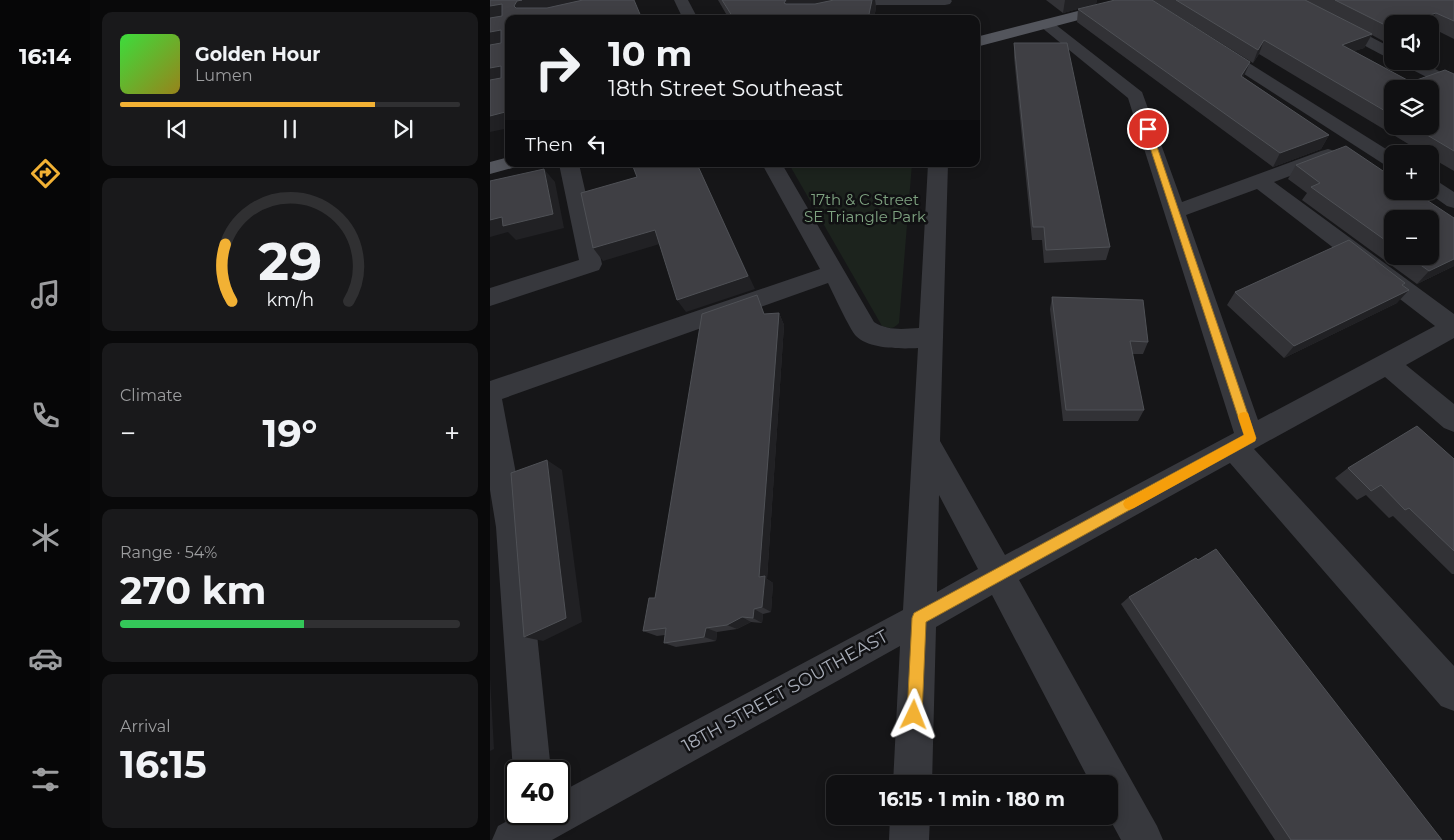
<!DOCTYPE html>
<meta charset="utf-8">
<style>
:root{--surface:#101012;--page:#19191b;--text:#f1f3f6;--muted:#9c9d9f;--line:#303032;--accent:#f2b134}
body{margin:0;font-family:Montserrat,sans-serif;background:var(--page);color:var(--text);height:100vh;display:flex;flex-direction:column;font-size:19px;white-space:nowrap}
*{box-sizing:border-box;margin:0}
p{font-size:16px;color:var(--muted)}
.icon{flex:none;width:28px;height:28px;fill:none;stroke:currentColor;stroke-width:2;stroke-linecap:round;stroke-linejoin:round}
.map{position:relative;flex:1;overflow:hidden}
.sheet{display:flex;flex-direction:column;gap:12px;padding:12px;background:#09090a;width:400px}
.sheet>*{flex:none}
.top-card{position:absolute;left:15px;top:15px;width:475px;height:152px;border-radius:10px;box-shadow:0 2px 12px #0003,0 0 0 1px var(--line);background:#101012;color:var(--text);overflow:hidden}
.controls{position:absolute;left:894px;top:15px;display:grid;gap:10px}
.controls a{display:grid;place-items:center;width:55px;height:55px;border-radius:10px;background:var(--surface);box-shadow:0 2px 12px #0003,0 0 0 1px var(--line);font-size:25px}
.speed{position:absolute;left:15px;top:760px;display:flex;gap:10px;font-size:25px;font-weight:700;text-align:center}
.speed>*{display:grid;place-content:center;width:65px;height:65px;border-radius:50%;background:var(--surface);box-shadow:0 2px 12px #0003,0 0 0 1px var(--line);line-height:1}
.speed .limit{border:2px solid #111;border-radius:8px;background:#fff;color:#111}
.pin{position:absolute;display:grid;place-items:center;width:42px;height:42px;color:#fff;margin:-21px;border:2px solid #fff;border-radius:50%;box-shadow:0 1px 5px #0007}
.me{position:absolute;width:55px;margin:-28px;rotate:2deg;stroke-linejoin:round;filter:drop-shadow(0 0 4px #0008)}
.turn{display:flex;align-items:center;gap:18px;height:105px;padding:0 20px;font-size:22px}
.turn .icon{width:65px;height:65px;stroke-width:2.5}
.turn b{display:block;font-size:35px;line-height:42px}
.then{display:flex;align-items:center;height:48px;padding:0 20px;background:#0003;gap:10px;font-size:19px}
.big{font-size:38px;font-weight:700;line-height:1.1}
.sheet .card{flex:1;display:flex;flex-direction:column;justify-content:center;gap:8px;min-width:0;padding:0 18px;border-radius:10px;background:var(--page)}
.sheet .dial{align-items:center;gap:0}
.dial svg{height:130px;overflow:visible;fill:none;stroke:var(--line);stroke-width:7;stroke-linecap:round;text-anchor:middle}
.dial text{fill:var(--text);stroke:none}
.song{display:flex;align-items:center;gap:15px}
.cover{width:60px;height:60px;border-radius:8px;background:linear-gradient(135deg,hsl(120 70% 55%),hsl(50 70% 35%))}
.played{height:5px;border-radius:2px;background:linear-gradient(90deg,var(--accent) 75%,var(--line) 75%)}
.keys{display:flex;justify-content:space-around;direction:ltr}
.heat{display:flex;justify-content:space-between;align-items:center;font-size:28px;direction:ltr}
.charge{height:8px;border-radius:4px;background:linear-gradient(90deg,#34c759 54%,var(--line) 0)}
.trip{position:absolute;left:336px;top:775px;width:292px;height:50px;border-radius:10px;background:var(--surface);box-shadow:0 2px 12px #0003,0 0 0 1px var(--line);font-weight:700;line-height:50px;text-align:center}
main{display:flex;flex:1;min-height:0}
.tab-bar{display:flex;flex-direction:column;width:90px;justify-content:space-around;align-items:center;background:#060607;color:var(--muted)}
.tab-bar .icon{width:35px;height:35px}
.tab-bar .current{color:var(--accent)}
.tab-bar b{font-size:22px;color:var(--text)}
.map>svg:first-child{display:block}
</style>
<main>
<nav class="tab-bar">
<b>16:14</b>
<svg class="icon current" aria-label="directions" viewBox="0 0 24 24"><path d="M12 3l9 9-9 9-9-9zM9 14v-3h6M13 9l2 2-2 2"/></svg>
<svg class="icon" aria-label="music" viewBox="0 0 24 24"><path d="M9 18V5l10-2v13"/><circle cx="6" cy="18" r="3"/><circle cx="16" cy="16" r="3"/></svg>
<svg class="icon" aria-label="phone" viewBox="0 0 24 24"><path d="M5 4h4l2 5-3 2q2 4 5 5l2-3 5 2v4C11 20 4 13 5 4z"/></svg>
<svg class="icon" aria-label="climate" viewBox="0 0 24 24"><path d="M12 3v18M4 7l16 10M4 17L20 7"/></svg>
<svg class="icon" aria-label="car" viewBox="0 0 24 24"><path d="M5 17H2v-5l4-1 3-4h7l3 4 3 1v5h-3M9 17h6M6 11h13"/><circle cx="7" cy="17" r="2"/><circle cx="17" cy="17" r="2"/></svg>
<svg class="icon" aria-label="filters" viewBox="0 0 24 24"><path d="M4 7h16M4 17h16"/><circle cx="9" cy="7" r="2"/><circle cx="15" cy="17" r="2"/></svg>
</nav>
<section class="sheet">
<div class="card">
<div class="song"><i class="cover"></i><div><b>Golden Hour</b><p>Lumen</p></div></div>
<div class="played"></div>
<div class="keys"><svg class="icon" aria-label="previous" viewBox="0 0 24 24"><path d="M18 5L8 12l10 7zM5 5v14"/></svg><svg class="icon" aria-label="pause" viewBox="0 0 24 24"><path d="M8 5v14M16 5v14"/></svg><svg class="icon" aria-label="next" viewBox="0 0 24 24"><path d="M6 5l10 7-10 7zM19 5v14"/></svg></div>
</div>
<div class="card dial"><svg viewBox="0 0 100 80">
<path d="M14 69A42 42 0 1 1 86 69"/>
<path d="M14 69A42 42 0 0 1 10 34" stroke="#f2b134"/>
<text x="50" y="56" font-size="32" font-weight="700">29</text>
<text x="50" y="72" font-size="11">km/h</text>
</svg></div>
<div class="card"><p>Climate</p>
<div class="heat"><a>−</a><b class="big">19°</b><a>+</a></div>
</div>
<div class="card"><p>Range · 54%</p><b class="big">270 km</b><div class="charge"></div></div>
<div class="card"><p>Arrival</p><b class="big">16:15</b></div>
</section>
<div class="map">
<svg width="964" height="840" viewBox="0 0 964 840">
<rect width="100%" height="100%" fill="#161618"/>
<!-- green -->
<path fill="#1c231d" d="M299 164H422L409 323C403 330 399 328 392 326Z"/>
<g fill="none" stroke-linecap="round" stroke-linejoin="round">
<!-- minor -->
<g fill="#37383d" fill-rule="evenodd">
<path d="M184 0H198L208 19H193Z"/>
<path d="M372 0H461L462 1 460 4 455 5H387L328 19H300L302 16Z"/>
<path d="M792 0H810L902 48V59L896 57 794 3Z"/>
<path d="M556 20 561 21 652 92 692 202 831 151 838 149 845 151 848 155 845 159 784 182 964 314V338L916 365 964 404V432L954 428 895 377 764 449 964 666V711L951 706 740 463 529 580 667 826 673 840H631L618 816H620V784H601L502 595 446 627 442 784H403L410 646 62 840H2L8 826 30 814H69V793L413 610 428 348C411 349 379 349 366 336 359 328 344 295 338 283L12 399 36 527 61 771H26V780L23 771 6 527 0 490V381L330 269 272 164H292L384 322C398 331 413 329 429 328L438 164H458L450 441 515 555 744 433 638 98 551 27 549 24 551 21ZM767 189 945 326 768 420 696 215ZM449 495 488 569 447 592Z"/>
<path d="M726 44 732 46 904 154 902 167 895 165 720 52 718 49 720 46Z"/>
<path d="M909 61H930L964 79V91L911 64Z"/>
<path d="M69 164H89L112 264 109 270 0 306V288L89 260Z"/>
<path d="M940 179 947 181 964 192V208L957 206 936 191H940Z"/>
<path d="M400 816H440L439 840H399Z"/>
</g>
<!-- major -->
<g fill="#53555c" fill-rule="evenodd">
<path d="M631 0H655L653 3 486 47V37Z"/>
<path d="M19 157V164H28L26 167 0 174V162Z"/>
</g>
</g>
<!-- wall -->
<g fill="#323236" fill-rule="evenodd">
<path d="M228 0H385L386 7 384 19H239Z"/>
<path d="M556 0H607L606 4 573 13Z"/>
<path d="M662 0H964V39L940 27V24H902V38L893 41 882 35 874 48 864 51 921 82 964 74V171L940 157V154H935L769 54 763 63ZM902 89 940 126H902Z"/>
<path d="M588 9 760 62 753 77 839 135 831 149 783 167 587 22Z"/>
<path d="M524 43 620 247 616 260 554 263 552 240H542L524 57Z"/>
<path d="M806 165 964 218V266L927 284 812 200 817 193 798 179ZM902 219 940 256H902Z"/>
<path d="M915 283 913 285 907 303 794 358 737 305 745 292Z"/>
<path d="M562 297 658 342 653 354H642L654 410 648 421H573L560 309Z"/>
<path d="M289 313 294 325 277 579 283 583 281 612 273 614 272 623 261 622 247 629 227 632 226 641 186 647 174 643 175 635 167 636 153 631 165 598 275 314Z"/>
<path d="M964 459V574H962L903 516 899 518 876 495 867 500 845 478 858 468Z"/>
<path d="M639 597 952 840H785L631 604Z"/>
</g>
<!-- shaded-wall -->
<g fill="#212124">
<path d="M32 0H104L36 14 24 6 27 1Z"/>
<path d="M296 0H364L302 14 294 3Z"/>
<path d="M382 0H385L386 7 384 19H378Z"/>
<path d="M575 0H607L606 4 573 13Z"/>
<path d="M12 4 20 18 0 20V6Z"/>
<path d="M946 13 939 24H914Z"/>
<path d="M901 28H902V38L893 41Z"/>
<path d="M11 30 19 41 0 48V32Z"/>
<path d="M882 34 874 48 844 58 852 45Z"/>
<path d="M774 40 769 54 763 63 768 50Z"/>
<path d="M760 62 754 76 746 89 751 76Z"/>
<path d="M11 66 19 78 0 85V68Z"/>
<path d="M19 111V128L0 132V116Z"/>
<path d="M839 135 831 149 783 167 790 153Z"/>
<path d="M207 164 265 289 196 312 187 300Z"/>
<path d="M54 169 65 182 74 228 26 240 18 232 0 237V220Z"/>
<path d="M165 230 173 243 113 261 103 248Z"/>
<path d="M964 259V266L927 284 939 271Z"/>
<path d="M919 290 907 303 794 358 804 346Z"/>
<path d="M289 313 294 325 277 579 283 583 281 612 272 607 269 577Z"/>
<path d="M57 460 72 470 92 622 53 641 34 637Z"/>
<path d="M264 609 273 614 272 623 263 618Z"/>
<path d="M252 617 261 622 247 629 237 625Z"/>
<path d="M216 628 227 632 226 641 214 637Z"/>
<path d="M0 678 4 749 0 751Z"/>
</g>
<!-- building -->
<g fill="#3f3f44" stroke="#4f5156">
<path d="M0 0H32L27 1 24 6 26 8H57L93 0H144L152 19H19V111L0 116V80L11 78V66L0 68V45L11 43V30L0 32V18L12 16V4L0 6Z"/>
<path d="M232 0H296L294 3 296 4H325L344 0H382L378 19H244Z"/>
<path d="M625 0H662L760 62 751 76 839 135 790 153 588 9Z"/>
<path d="M686 0H815L882 34 852 45 921 82 955 70 964 74V151L922 126H940V89H902V115L774 40 768 50Z"/>
<path d="M845 0H964V21L946 13 914 24H902V28H901Z"/>
<path d="M524 43H577L620 247 556 250 554 227H543Z"/>
<path d="M856 146 902 177V191H923L964 218V259L939 271 918 256H940V219H902V245L821 187 830 183 806 165Z"/>
<path d="M142 164H207L258 276 187 300 165 230 103 248 91 193 147 177Z"/>
<path d="M54 169 63 214 13 226 12 217 0 220V181Z"/>
<path d="M859 240 915 283 912 285 919 290 804 346 745 292Z"/>
<path d="M267 295 274 314 289 313 269 577 275 576 272 607 264 609 263 618 252 617 237 625 216 628 214 637 174 643 176 628 153 631 159 598H165L212 314Z"/>
<path d="M562 297 653 300 658 342 640 341 654 410H576Z"/>
<path d="M927 426 964 459V551L919 508 915 510 891 485 881 491 858 468Z"/>
<path d="M57 460 76 618 34 637 21 473Z"/>
<path d="M726 549 952 840H801L639 597 706 558 708 560Z"/>
</g>
<!-- route -->
<path fill="#f2b134" stroke="#9d7322" d="M655 127 661 129 766 438 765 441 436 622 432 715 430 721 424 723 419 721 417 715 422 618 424 613 754 435 654 129Z"/>
<!-- slow -->
<path fill="#f59e0b" d="M754 412 758 413 766 438 765 441 644 508 639 510 635 508 633 504 635 500 754 435 748 417 750 413Z"/>
<g text-anchor="middle" stroke-width="5" stroke-linejoin="round" paint-order="stroke">
<!-- far-park labels -->
<g font-size="15" fill="#7fa381" stroke="#111113">
<text x="375" y="205">17th &amp; C Street<tspan x="375" dy="17">SE Triangle Park</tspan></text>
</g>
<!-- street labels -->
<g font-size="18" fill="#a8adb8" stroke="#111113">
<text transform="translate(295 691) rotate(-29)" y="6">18TH STREET SOUTHEAST</text>
</g>
</g>
</svg>
<div class="controls">
<a><svg class="icon" aria-label="sound" viewBox="0 0 24 24"><path d="M4 9h4l5-4v14l-5-4H4zM17 9q2 3 0 6"/></svg></a>
<a><svg class="icon" aria-label="layers" viewBox="0 0 24 24"><path d="M12 4l9 5-9 5-9-5zM3 14l9 5 9-5"/></svg></a>
<a>+</a>
<a>−</a>
</div>
<div class="speed"><div class="limit">40</div></div>
<div class="pin" style="left:658px;top:129px;background:#d93025"><svg class="icon" aria-label="arrive" viewBox="0 0 24 24"><path d="M6 21V4h12l-3 4 3 4H6"/></svg></div>
<svg class="me" style="left:424px;top:715px" viewBox="-20 -20 40 40"><path d="M0-17L14 15 0 8-14 15z" fill="#f2b134" stroke="#fff" stroke-width="4"/></svg>
<div class="trip">16:15 · 1 min · 180 m</div>
<div class="top-card">
<div class="turn"><svg class="icon" aria-label="right" viewBox="0 0 24 24"><path d="M7 20v-9h11M14 6l5 5-5 5"/></svg><div><b>10 m</b>18th Street Southeast</div></div>
<div class="then">Then<svg class="icon" aria-label="left" viewBox="0 0 24 24"><path d="M17 20v-9H6M10 6l-5 5 5 5"/></svg></div>
</div>
</div>
</main>
